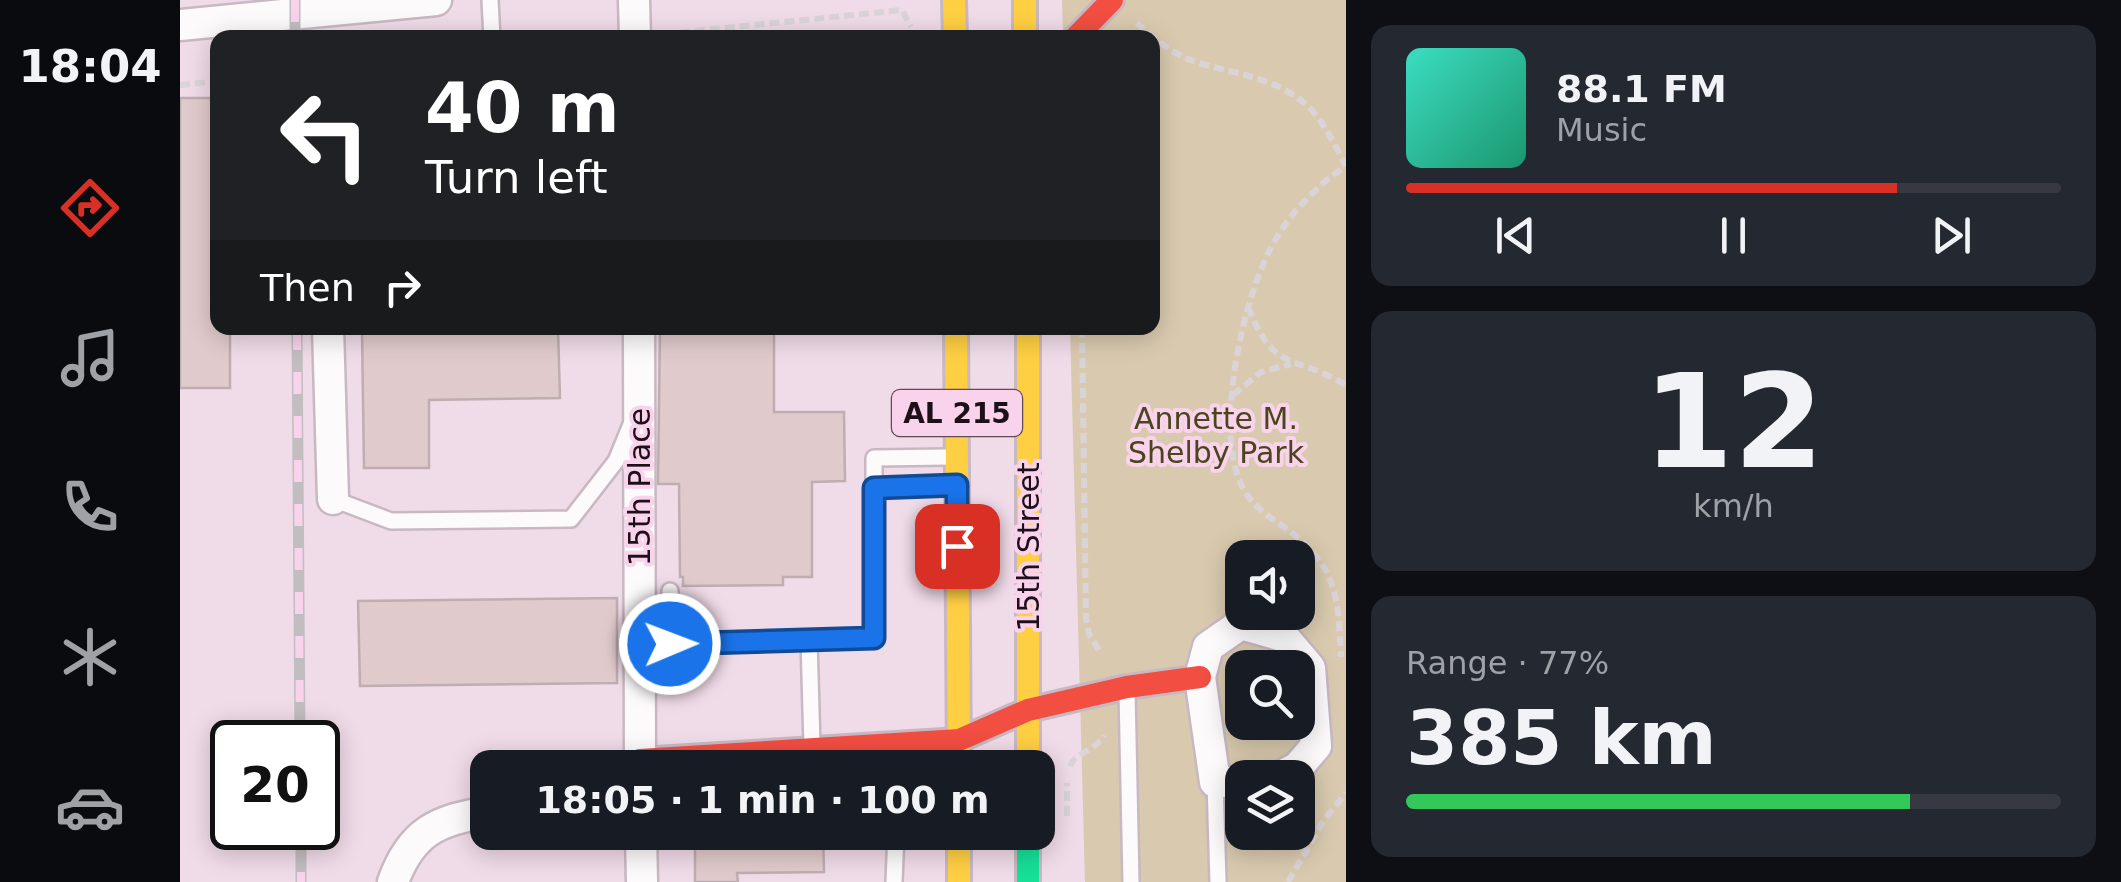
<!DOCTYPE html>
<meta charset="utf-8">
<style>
:root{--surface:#171b24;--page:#242831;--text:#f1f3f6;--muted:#9ea1a6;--line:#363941;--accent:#d93025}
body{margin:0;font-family:"DejaVu Sans",sans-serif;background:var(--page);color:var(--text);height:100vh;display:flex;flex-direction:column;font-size:38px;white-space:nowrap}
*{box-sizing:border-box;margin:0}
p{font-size:32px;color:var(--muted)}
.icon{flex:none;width:55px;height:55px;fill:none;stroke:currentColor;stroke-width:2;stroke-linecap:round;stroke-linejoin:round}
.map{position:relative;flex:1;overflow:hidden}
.sheet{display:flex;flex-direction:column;gap:25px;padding:25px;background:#0d0f14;width:775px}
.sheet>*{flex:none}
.banner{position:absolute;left:30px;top:30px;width:950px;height:305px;border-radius:20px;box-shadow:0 5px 25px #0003;background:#202124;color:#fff;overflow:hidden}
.tools{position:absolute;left:1045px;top:540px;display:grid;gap:20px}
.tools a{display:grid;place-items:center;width:90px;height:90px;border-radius:20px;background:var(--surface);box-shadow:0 5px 25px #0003;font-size:50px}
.speed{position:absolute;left:30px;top:720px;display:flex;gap:20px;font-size:50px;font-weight:700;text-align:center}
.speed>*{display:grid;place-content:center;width:130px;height:130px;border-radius:50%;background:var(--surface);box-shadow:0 5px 25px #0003;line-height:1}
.speed .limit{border:5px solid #111;border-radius:15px;background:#fff;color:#111}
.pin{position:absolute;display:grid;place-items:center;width:85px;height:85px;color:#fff;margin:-42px;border-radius:20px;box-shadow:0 5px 15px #0006}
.me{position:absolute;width:110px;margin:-55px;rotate:89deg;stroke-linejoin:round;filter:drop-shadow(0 0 8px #0008)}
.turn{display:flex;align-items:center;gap:35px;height:210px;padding:0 50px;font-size:45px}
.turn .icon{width:130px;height:130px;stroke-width:2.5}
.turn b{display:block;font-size:70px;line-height:85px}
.then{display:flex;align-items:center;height:95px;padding:0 50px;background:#0003;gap:20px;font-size:38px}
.big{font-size:75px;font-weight:700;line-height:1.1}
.sheet .card{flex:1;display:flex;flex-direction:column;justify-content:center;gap:15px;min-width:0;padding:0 35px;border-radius:20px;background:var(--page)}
.sheet .dial{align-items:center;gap:0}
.dial b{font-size:130px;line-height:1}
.song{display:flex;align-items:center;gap:30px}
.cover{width:120px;height:120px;border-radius:15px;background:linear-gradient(135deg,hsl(170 70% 55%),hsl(160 70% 35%))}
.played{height:10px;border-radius:5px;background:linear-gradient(90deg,var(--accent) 75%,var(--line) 75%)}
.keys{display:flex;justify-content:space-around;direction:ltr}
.charge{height:15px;border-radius:8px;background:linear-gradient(90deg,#34c759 77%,var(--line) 0)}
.trip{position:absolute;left:290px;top:750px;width:585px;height:100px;border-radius:20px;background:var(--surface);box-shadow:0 5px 25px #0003;font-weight:700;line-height:100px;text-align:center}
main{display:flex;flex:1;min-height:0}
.menu{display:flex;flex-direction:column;width:180px;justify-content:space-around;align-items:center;background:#090b0e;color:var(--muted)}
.menu .icon{width:70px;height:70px}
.menu .active{color:var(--accent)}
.menu b{font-size:45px;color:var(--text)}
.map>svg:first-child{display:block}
</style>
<main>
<nav class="menu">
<b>18:04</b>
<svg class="icon active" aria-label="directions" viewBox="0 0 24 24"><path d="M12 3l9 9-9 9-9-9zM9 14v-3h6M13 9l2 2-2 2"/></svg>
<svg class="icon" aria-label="music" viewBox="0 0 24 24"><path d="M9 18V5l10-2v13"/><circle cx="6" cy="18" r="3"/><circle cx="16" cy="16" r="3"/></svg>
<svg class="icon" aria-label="phone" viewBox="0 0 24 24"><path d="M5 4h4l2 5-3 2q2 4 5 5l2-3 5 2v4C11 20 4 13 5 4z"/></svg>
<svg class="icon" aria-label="climate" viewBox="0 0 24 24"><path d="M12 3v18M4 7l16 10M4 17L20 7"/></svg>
<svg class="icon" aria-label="car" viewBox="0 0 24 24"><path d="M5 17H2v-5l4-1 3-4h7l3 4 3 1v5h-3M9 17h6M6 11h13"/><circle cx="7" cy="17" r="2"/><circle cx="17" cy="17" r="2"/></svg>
</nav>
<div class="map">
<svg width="1166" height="882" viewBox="0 0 1166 882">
<rect width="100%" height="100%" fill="#f0dbe8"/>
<!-- green -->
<path fill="#d9caaf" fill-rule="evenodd" d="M882 0H1166V882H905L890 328H972V38L883 37ZM1062 558H1118V612H1062ZM1062 668H1118V722H1062ZM1062 778H1118V832H1062Z"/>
<!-- building -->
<g fill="#e1cacb" stroke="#beadb1" stroke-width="2.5">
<path d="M0 98H38V328H50V388H0Z"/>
<path d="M480 328H594V412H664L665 481 632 482V577H603V585L503 586V577H500L499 484H478Z"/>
<path d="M378 329 380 398 249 400V468H184L182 332Z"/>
<path d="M437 598V683L180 686 178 601Z"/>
<path d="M515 832H643L644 872 557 873 558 882H515Z"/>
</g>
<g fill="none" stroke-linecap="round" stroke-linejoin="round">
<!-- lane casing -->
<g stroke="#c8b8c2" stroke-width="20">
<g id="lane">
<path d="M310 0 312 38"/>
<path d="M694 488 770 485"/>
<path d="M153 499 211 521 391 519 436 461 452 422"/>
<path d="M490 591 491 644 694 638V458L768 457"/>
<path d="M629 640 632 746"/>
<path d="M947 691 951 882"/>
<path d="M1035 782 1038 882"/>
<path d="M714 882 716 832"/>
</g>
</g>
<!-- street casing -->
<g stroke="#c8b8c2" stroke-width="35">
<g id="street">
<path d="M454 0 455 38"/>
<path d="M0 25 256 0"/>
<path d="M148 328 153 499"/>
<path d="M459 328 460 768"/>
<path d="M1062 782H1035L1020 677 1028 647 1061 624 1103 636 1130 668 1136 746 1118 767 1098 778"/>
<path d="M461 832 462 882"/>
<path d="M213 882C231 832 257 820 308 812"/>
</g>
</g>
<!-- fast casing -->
<g stroke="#c8b8c2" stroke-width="28">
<path id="fast" d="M848 832V882"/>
</g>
<!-- slow casing -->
<g stroke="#c8b8c2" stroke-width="28">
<g id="slow">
<path d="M774 0 775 38"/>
<path d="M845 0V38"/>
<path d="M776 328 779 768"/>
<path d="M848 328V768"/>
<path d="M779 832V882"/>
</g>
</g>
<!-- jam casing -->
<g stroke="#c8b8c2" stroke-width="28">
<g id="jam">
<path d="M895 38 932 0"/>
<path d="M444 768 460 760 779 740 848 710 947 687 1020 677"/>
</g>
</g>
<!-- path -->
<g stroke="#dad4d8" stroke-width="6" stroke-dasharray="10 5" stroke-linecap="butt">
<path d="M957 23C972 37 989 51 1008 59 1047 74 1089 74 1123 102 1143 118 1154 144 1166 166 1138 185 1115 208 1097 237 1064 289 1032 433 1063 488 1072 506 1092 519 1108 530 1158 567 1158 598 1161 657"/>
<path d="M485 34 722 10 731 27"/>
<path d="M0 85 38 81"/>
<path d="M1068 307C1095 374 1112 353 1166 385"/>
<path d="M902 328 906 619 909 634 921 653"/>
<path d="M1053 395 1081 372 1111 364"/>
<path d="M890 766C896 752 917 750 924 735"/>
<path d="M887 816V783"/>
<path d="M1108 882 1144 820 1166 793"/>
</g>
<!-- lane -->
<use href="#lane" stroke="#fdfafc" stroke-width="15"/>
<!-- street -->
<use href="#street" stroke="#fdfafc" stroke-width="30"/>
<!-- fast -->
<use href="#fast" stroke="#16e098" stroke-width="22"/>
<!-- slow -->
<use href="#slow" stroke="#ffcf43" stroke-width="22"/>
<!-- jam -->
<use href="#jam" stroke="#f24e42" stroke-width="22"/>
<!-- rail casing -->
<g stroke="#c2bdc0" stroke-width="11">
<g id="rail">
<path d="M115 0V38"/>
<path d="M117 328 120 742"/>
<path d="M121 828V882"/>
</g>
</g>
<!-- rail -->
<use href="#rail" stroke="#f8d3eb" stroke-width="8" stroke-dasharray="22" stroke-linecap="butt"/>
</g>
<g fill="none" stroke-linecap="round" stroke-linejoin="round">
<!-- route casing -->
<g stroke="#114b97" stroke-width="25">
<path id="route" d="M490 644 694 638V488L777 485V546"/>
</g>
<!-- route -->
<use href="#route" stroke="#1a73e8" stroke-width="18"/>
</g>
<g text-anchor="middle" stroke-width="8" stroke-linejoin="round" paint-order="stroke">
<!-- shield labels -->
<rect fill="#f8d3eb" stroke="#5f4a58" stroke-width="2.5" x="712" y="390" width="130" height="46" rx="8"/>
<g font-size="28" font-weight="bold" fill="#1d1019">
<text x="777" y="423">AL 215</text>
</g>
<!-- park labels -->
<g font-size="30" fill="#4b441c" stroke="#f8d3eb">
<text x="1036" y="429">Annette M.<tspan x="1036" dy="34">Shelby Park</tspan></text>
</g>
<!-- street labels -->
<g font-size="30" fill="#1d1019" stroke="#f8d3eb">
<text transform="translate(460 487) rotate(-90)" y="10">15th Place</text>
<text transform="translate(849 547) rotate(-90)" y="10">15th Street</text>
</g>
</g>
</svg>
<div class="tools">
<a><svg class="icon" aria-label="sound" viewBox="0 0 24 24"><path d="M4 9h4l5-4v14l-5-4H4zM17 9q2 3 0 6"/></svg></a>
<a><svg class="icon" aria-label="search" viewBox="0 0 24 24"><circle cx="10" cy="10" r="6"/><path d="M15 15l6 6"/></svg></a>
<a><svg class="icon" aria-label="layers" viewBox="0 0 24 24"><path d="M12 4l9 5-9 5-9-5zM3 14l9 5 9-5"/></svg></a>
</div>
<div class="speed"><div class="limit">20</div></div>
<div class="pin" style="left:777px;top:546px;background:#d93025"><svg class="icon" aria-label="arrive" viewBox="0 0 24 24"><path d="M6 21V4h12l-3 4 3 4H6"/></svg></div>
<svg class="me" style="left:490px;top:644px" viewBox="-20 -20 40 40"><circle r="17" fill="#1a73e8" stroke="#fff" stroke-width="3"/><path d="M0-11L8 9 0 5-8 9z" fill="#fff"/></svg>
<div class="trip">18:05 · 1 min · 100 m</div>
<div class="banner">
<div class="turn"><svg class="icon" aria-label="left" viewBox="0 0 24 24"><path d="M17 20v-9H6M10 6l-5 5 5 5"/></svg><div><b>40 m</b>Turn left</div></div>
<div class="then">Then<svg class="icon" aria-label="right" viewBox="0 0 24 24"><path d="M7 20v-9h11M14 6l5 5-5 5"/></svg></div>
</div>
</div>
<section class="sheet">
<div class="card">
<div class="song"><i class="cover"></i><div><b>88.1 FM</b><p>Music</p></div></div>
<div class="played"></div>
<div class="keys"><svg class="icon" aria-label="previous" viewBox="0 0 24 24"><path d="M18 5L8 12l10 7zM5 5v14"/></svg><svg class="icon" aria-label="pause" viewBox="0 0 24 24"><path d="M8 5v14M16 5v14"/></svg><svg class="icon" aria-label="next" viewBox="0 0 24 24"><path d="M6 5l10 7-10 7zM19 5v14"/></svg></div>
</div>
<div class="card dial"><b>12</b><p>km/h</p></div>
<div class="card"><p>Range · 77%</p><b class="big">385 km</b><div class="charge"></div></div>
</section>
</main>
